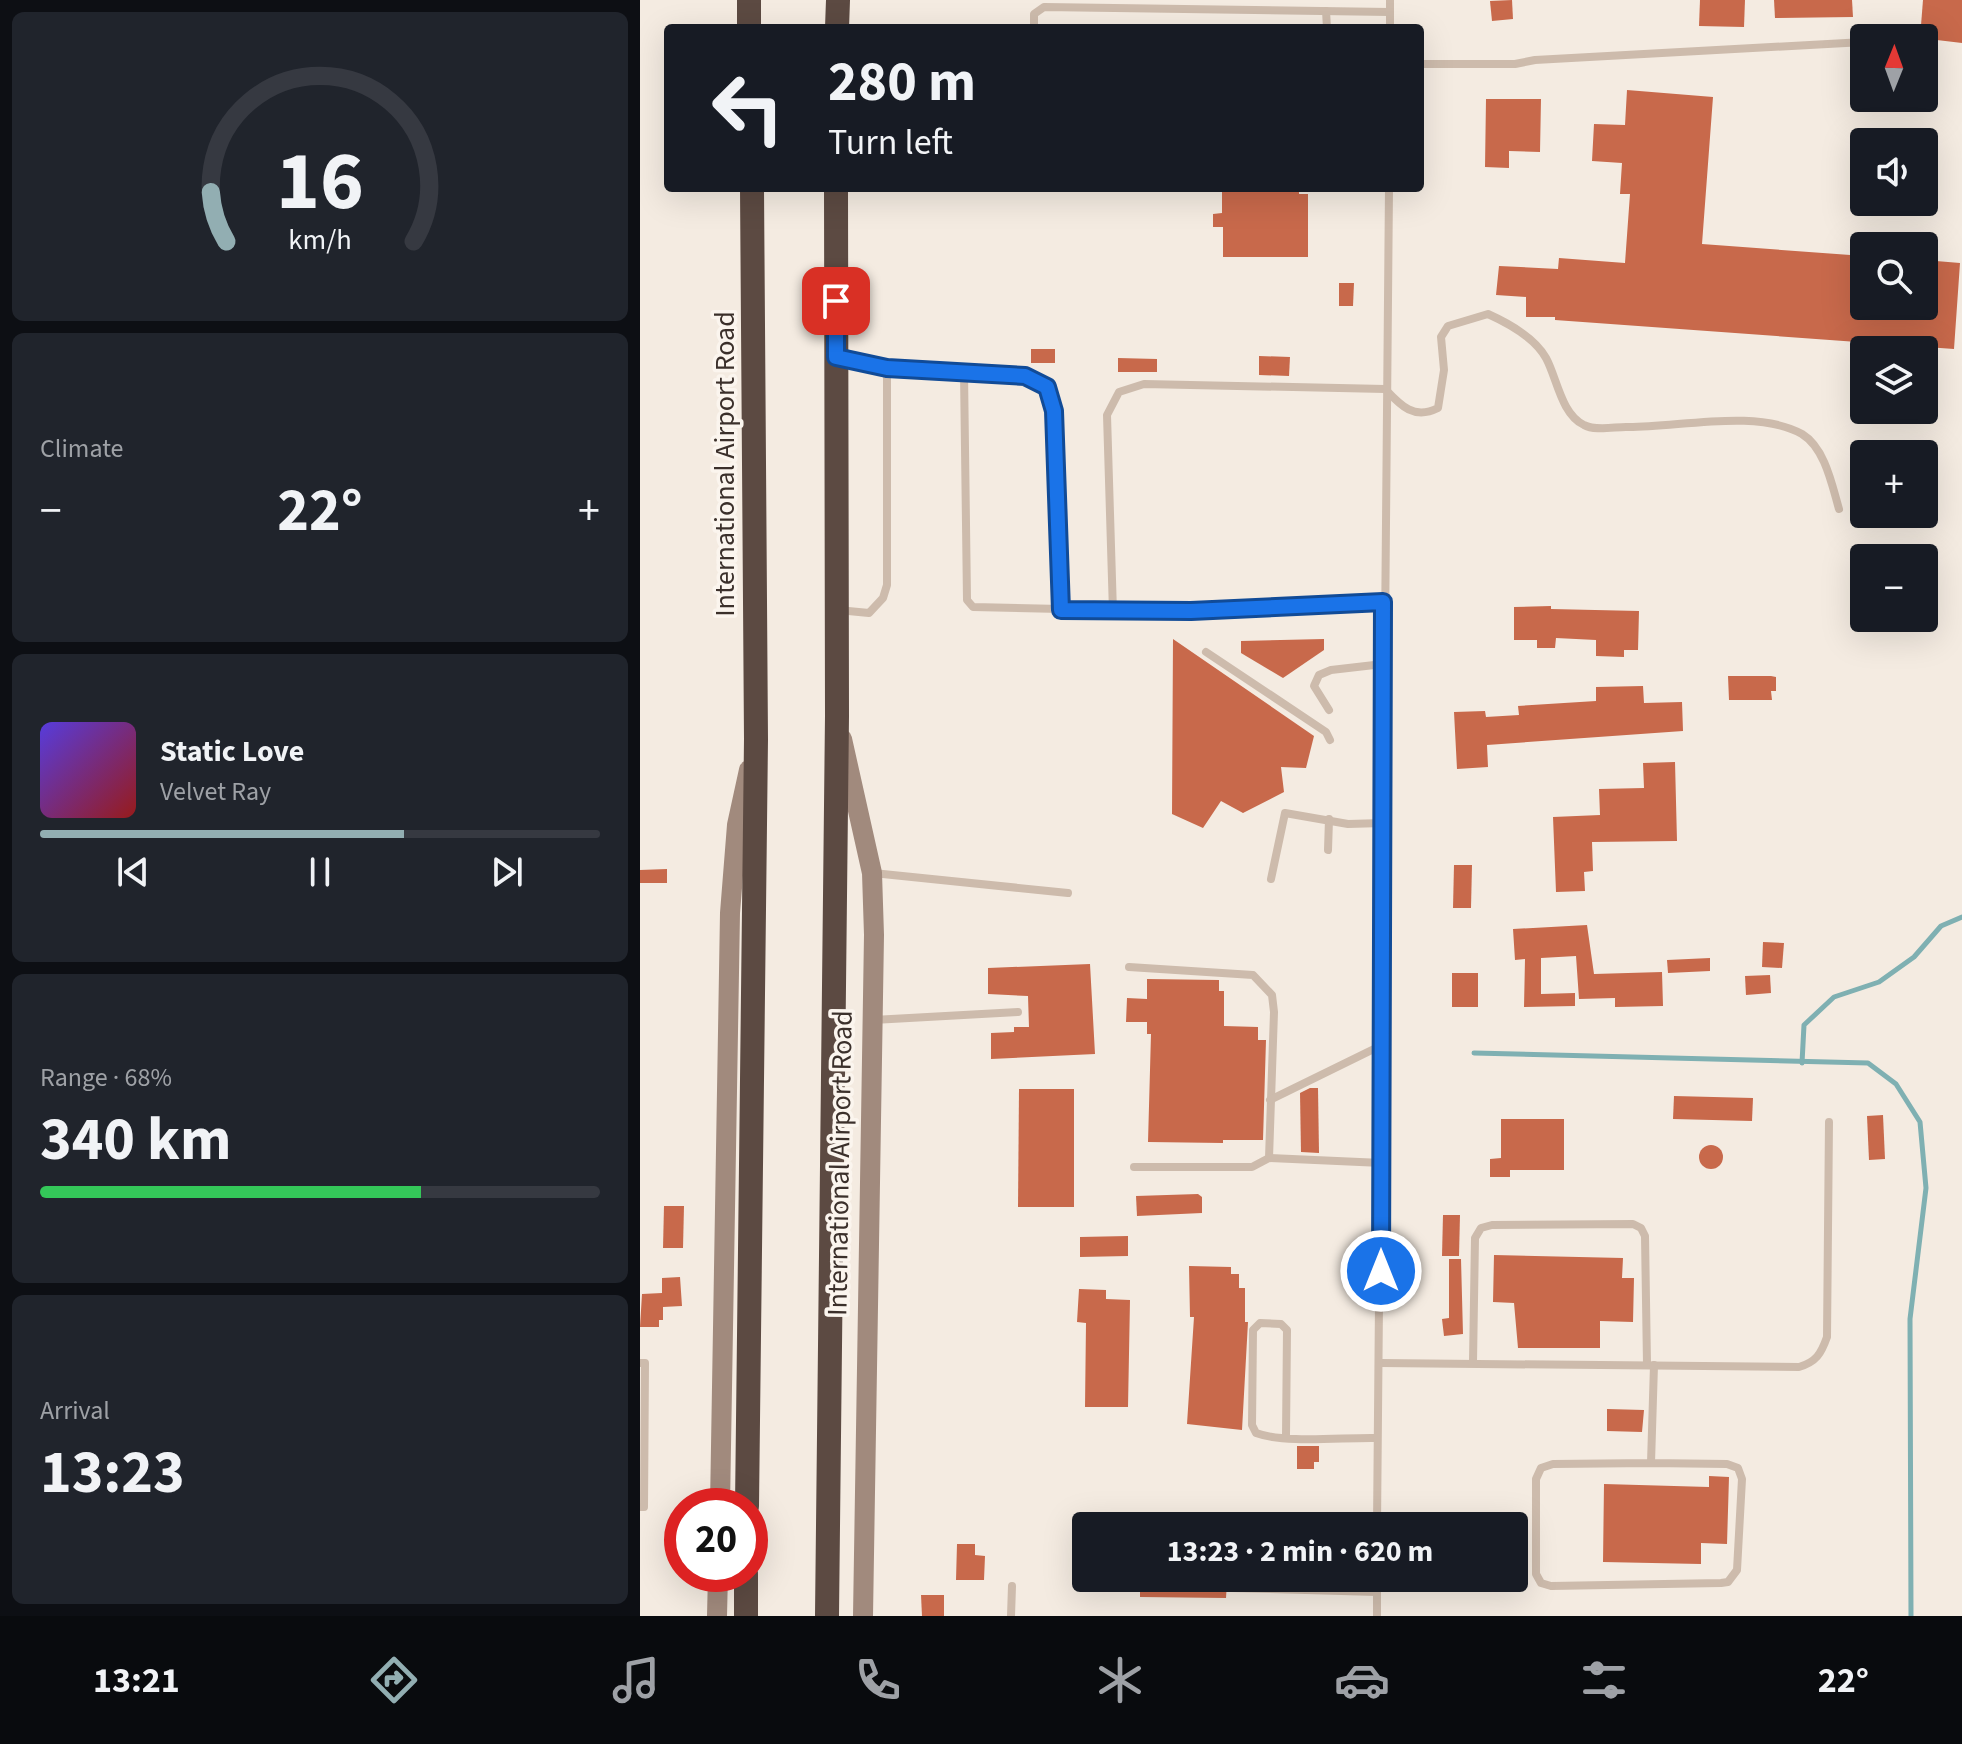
<!DOCTYPE html>
<meta charset="utf-8">
<style>
:root{--surface:#171b24;--page:#20242c;--text:#f1f3f6;--muted:#9ea1a6;--line:#363941;--accent:#92aeb2}
body{margin:0;font-family:"Source Sans 3",sans-serif;background:var(--page);color:var(--text);height:100vh;display:flex;flex-direction:column;font-size:30px;white-space:nowrap}
*{box-sizing:border-box;margin:0}
p{font-size:26px;color:var(--muted)}
.icon{flex:none;width:44px;height:44px;fill:none;stroke:currentColor;stroke-width:2;stroke-linecap:round;stroke-linejoin:round}
.map{position:relative;flex:1;overflow:hidden}
.drawer{display:flex;flex-direction:column;gap:12px;padding:12px;background:#0d0f14;width:640px}
.drawer>*{flex:none}
.banner{position:absolute;left:24px;top:24px;width:760px;height:168px;border-radius:8px;box-shadow:0 8px 32px #0002;background:#171b24;color:var(--text);overflow:hidden}
.needle{width:52px;rotate:1deg}
.fabs{position:absolute;left:1210px;top:24px;display:grid;gap:16px}
.fabs a{display:grid;place-items:center;width:88px;height:88px;border-radius:8px;background:var(--surface);box-shadow:0 8px 32px #0002;font-size:40px}
.speed{position:absolute;left:24px;top:1488px;display:flex;gap:16px;font-size:40px;font-weight:700;text-align:center}
.speed>*{display:grid;place-content:center;width:104px;height:104px;border-radius:50%;background:var(--surface);box-shadow:0 8px 32px #0002;line-height:1}
.speed .limit{border:12px solid #d22;background:#fff;color:#111}
.pin{position:absolute;display:grid;place-items:center;width:68px;height:68px;color:#fff;margin:-34px;border-radius:16px;box-shadow:0 4px 12px #0006}
.me{position:absolute;width:88px;margin:-44px;rotate:0deg;stroke-linejoin:round;filter:drop-shadow(0 0 6px #0008)}
.turn{display:flex;align-items:center;gap:28px;height:168px;padding:0 32px;font-size:36px}
.turn .icon{width:104px;height:104px;stroke-width:2.5}
.turn b{display:block;font-size:56px;line-height:68px}
.big{font-size:60px;font-weight:700;line-height:1.1}
.drawer .tile{flex:1;display:flex;flex-direction:column;justify-content:center;gap:12px;min-width:0;padding:0 28px;border-radius:12px;background:var(--page)}
.drawer .dial{align-items:center;gap:0}
.dial svg{height:208px;overflow:visible;fill:none;stroke:var(--line);stroke-width:7;stroke-linecap:round;text-anchor:middle}
.dial text{fill:var(--text);stroke:none}
.song{display:flex;align-items:center;gap:24px}
.cover{width:96px;height:96px;border-radius:12px;background:linear-gradient(135deg,hsl(250 70% 55%),hsl(0 70% 35%))}
.played{height:8px;border-radius:4px;background:linear-gradient(90deg,var(--accent) 65%,var(--line) 65%)}
.keys{display:flex;justify-content:space-around;direction:ltr}
.heat{display:flex;justify-content:space-between;align-items:center;font-size:44px;direction:ltr}
.charge{height:12px;border-radius:6px;background:linear-gradient(90deg,#34c759 68%,var(--line) 0)}
.trip{position:absolute;left:432px;top:1512px;width:456px;height:80px;border-radius:8px;background:var(--surface);box-shadow:0 8px 32px #0002;font-weight:700;line-height:80px;text-align:center}
.tabs{display:flex;height:128px;justify-content:space-around;align-items:center;background:#090b0e;color:var(--muted)}
.tabs .icon{width:56px;height:56px}
.tabs .on{color:var(--accent)}
.tabs b{font-size:36px;color:var(--text)}
main{display:flex;flex:1;min-height:0}
.map>svg:first-child{display:block}
</style>
<main>
<section class="drawer">
<div class="tile dial"><svg viewBox="0 0 100 80">
<path d="M14 69A42 42 0 1 1 86 69"/>
<path d="M14 69A42 42 0 0 1 8 50" stroke="#92aeb2"/>
<text x="50" y="56" font-size="32" font-weight="700">16</text>
<text x="50" y="72" font-size="11">km/h</text>
</svg></div>
<div class="tile"><p>Climate</p>
<div class="heat"><a>−</a><b class="big">22°</b><a>+</a></div>
</div>
<div class="tile">
<div class="song"><i class="cover"></i><div><b>Static Love</b><p>Velvet Ray</p></div></div>
<div class="played"></div>
<div class="keys"><svg class="icon" aria-label="previous" viewBox="0 0 24 24"><path d="M18 5L8 12l10 7zM5 5v14"/></svg><svg class="icon" aria-label="pause" viewBox="0 0 24 24"><path d="M8 5v14M16 5v14"/></svg><svg class="icon" aria-label="next" viewBox="0 0 24 24"><path d="M6 5l10 7-10 7zM19 5v14"/></svg></div>
</div>
<div class="tile"><p>Range · 68%</p><b class="big">340 km</b><div class="charge"></div></div>
<div class="tile"><p>Arrival</p><b class="big">13:23</b></div>
</section>
<div class="map">
<svg width="1322" height="1616" viewBox="0 0 1322 1616">
<rect width="100%" height="100%" fill="#f4ebe1"/>
<g fill="none" stroke-linecap="round" stroke-linejoin="round">
<!-- stream -->
<g stroke="#7fb0b2" stroke-width="5">
<path d="M834 1053 1228 1063 1256 1084 1280 1122 1286 1188 1270 1319 1271 1616"/>
<path d="M1162 1063 1164 1025 1194 997 1239 982 1274 957 1301 926 1322 917"/>
</g>
</g>
<!-- building -->
<g fill="#c8694b">
<path d="M872 0 873 19 852 21 850 1Z"/>
<path d="M1060 0H1105L1104 27 1059 26Z"/>
<path d="M1134 0H1212L1213 17 1135 18Z"/>
<path d="M1283 0H1322V43L1280 38Z"/>
<path d="M987 90 1073 97 1062 244 1224 256V306H1284V260L1320 263 1314 349 915 320V317H886V297L856 295 859 266 918 269 919 258 985 263 990 194H980L982 163 952 161 954 124 985 125Z"/>
<path d="M846 99H901L900 152 869 151V168L845 167Z"/>
<path d="M582 188H659V194H668V257H583V227H573V214L582 213Z"/>
<path d="M699 283H714L713 306H699Z"/>
<rect x="391" y="349" width="24" height="14"/>
<path d="M619 356 650 357 649 376 619 375Z"/>
<path d="M478 358 517 359V372H478Z"/>
<path d="M911 606V609L999 611 998 650H984V657L956 656V640L916 638 915 648H897V640H874V607Z"/>
<path d="M533 639 674 736 666 768 641 767 644 792 603 813 581 801 563 828 532 814Z"/>
<path d="M684 639V650L643 678 601 653V641Z"/>
<path d="M1088 676H1131L1136 677V691H1131L1132 700H1089Z"/>
<path d="M1003 686 1004 703 1042 702 1043 731 847 745 848 767 817 769 814 712 845 711 846 717 879 715 878 706 956 701V687Z"/>
<path d="M1035 762 1037 841 952 842 953 871 944 872 945 891 916 892 913 817 960 815 959 789 1004 788 1003 763Z"/>
<path d="M814 865H832L831 908H813Z"/>
<path d="M27 869V883H0V870Z"/>
<path d="M947 925 954 974 1022 972 1023 1006 975 1007V998L939 999 936 956 901 958V994L935 993V1006L884 1007 885 959 875 960 873 929Z"/>
<path d="M1123 942 1144 943 1142 968 1122 967Z"/>
<path d="M1070 958V971L1028 973 1027 960Z"/>
<path d="M450 964 455 1054 351 1059V1033L374 1032V1027H389L388 996 348 994V968Z"/>
<rect x="812" y="973" width="26" height="34"/>
<path d="M1130 975 1131 993 1106 995 1105 976Z"/>
<path d="M507 979 579 980V991H584V1026L618 1027V1040H626L623 1140H583V1143L508 1142 511 1034H507V1022H486L487 998 507 999Z"/>
<path d="M670 1088H678L679 1153 661 1152 660 1093Z"/>
<path d="M379 1089H434V1207H378Z"/>
<path d="M1034 1096 1113 1098 1112 1121 1033 1119Z"/>
<path d="M1243 1115 1245 1159 1229 1160 1227 1116Z"/>
<path d="M861 1119H924V1170H870V1177H850V1159L861 1158Z"/>
<circle cx="1071" cy="1157" r="12"/>
<path d="M558 1194 562 1197V1213L497 1216 496 1196Z"/>
<path d="M24 1206H44L43 1248H23Z"/>
<path d="M803 1215H820L819 1256H802Z"/>
<path d="M488 1236V1256L440 1257V1237Z"/>
<path d="M854 1255 983 1258 982 1278H994L993 1322 960 1321V1348H878L874 1303 853 1302Z"/>
<path d="M809 1259H821L823 1334 804 1336 802 1319 809 1318Z"/>
<path d="M549 1266 591 1267V1274H599V1288H605V1322H608L602 1430 547 1424 554 1317H550Z"/>
<path d="M40 1277 42 1306 23 1307V1320H19V1327H0L2 1294 22 1293V1278Z"/>
<path d="M439 1289 466 1290V1299L490 1300 488 1407H445L446 1323 437 1322Z"/>
<path d="M967 1409 1004 1410 1002 1432 967 1431Z"/>
<path d="M657 1446H679V1462H674V1469H657Z"/>
<path d="M1069 1476 1089 1477 1087 1544 1061 1543V1564L963 1562 964 1484 1069 1487Z"/>
<path d="M317 1544H335V1555L345 1556 344 1580H316Z"/>
<path d="M500 1582H587L586 1598 500 1597Z"/>
<path d="M281 1595H304V1616H282Z"/>
</g>
<g fill="none" stroke-linecap="round" stroke-linejoin="round">
<!-- lane -->
<g stroke="#cdbbac" stroke-width="8">
<path d="M750 0V28"/>
<path d="M686 11 687 28"/>
<path d="M394 28V14L404 7 750 12"/>
<path d="M780 64H875L895 60 1224 42"/>
<path d="M201 358 247 368 385 376 407 387 414 411 421 610"/>
<path d="M324 372 327 600 333 607 512 611 743 602"/>
<path d="M198 610 229 613 243 598 247 585V368"/>
<path d="M473 612 467 415 479 392 504 384 745 389C761 406 774 420 798 408L804 370 801 337 808 326 848 314C868 323 895 338 906 358 917 378 921 414 944 425 954 431 974 427 986 427 1037 428 1115 408 1162 434 1185 448 1192 485 1199 509"/>
<path d="M566 652 686 732 690 740"/>
<path d="M689 710 674 686 679 675 691 670 743 664"/>
<path d="M688 850 689 819"/>
<path d="M233 873 428 893"/>
<path d="M631 879 645 813 708 824 743 823"/>
<path d="M489 967 613 975 632 995 634 1012 629 1158 612 1167H494"/>
<path d="M233 1020 378 1012"/>
<path d="M630 1100 740 1046"/>
<path d="M629 1158 742 1163"/>
<path d="M833 1362 835 1238 841 1228 852 1225 993 1224 1001 1228 1005 1236 1007 1364"/>
<path d="M0 1363H5L4 1507H0"/>
<path d="M741 1363 1159 1367C1176 1362 1181 1354 1187 1337L1189 1122"/>
<path d="M646 1436 647 1330 641 1324 620 1323 613 1330 612 1425 616 1433C646 1444 704 1437 737 1438"/>
<path d="M1011 1463 913 1464 901 1468 896 1479V1574L901 1583 911 1586 1081 1583 1088 1582 1097 1570 1102 1479 1098 1468 1087 1464 1011 1463 1014 1365"/>
<path d="M737 1526 749 188"/>
<path d="M591 1588 737 1592"/>
<path d="M371 1616 372 1586"/>
<path d="M737 1616V1578"/>
</g>
<!-- secondary -->
<g stroke="#a18a7d" stroke-width="20">
<path d="M202 739 232 873 234 935 223 1616"/>
<path d="M80 1506 90 913 97 825 109 770"/>
<path d="M77 1616 78 1574"/>
</g>
<!-- highway -->
<g stroke="#5c4a42" stroke-width="24">
<path d="M109 0V28"/>
<path d="M197 28 198 0"/>
<path d="M107 1506 116 739 112 188"/>
<path d="M106 1616V1574"/>
<path d="M187 1616 197 716 196 188"/>
</g>
</g>
<g fill="none" stroke-linecap="round" stroke-linejoin="round">
<!-- route casing -->
<g stroke="#114b97" stroke-width="20">
<path id="route" d="M196 301V357L247 368 385 376 407 387 414 411 421 610 551 611 743 602 741 1271"/>
</g>
<!-- route -->
<use href="#route" stroke="#1a73e8" stroke-width="14"/>
</g>
<g text-anchor="middle" stroke-width="7" stroke-linejoin="round" paint-order="stroke">
<!-- street labels -->
<g font-size="28" fill="#3b302b" stroke="#fbf5ee">
<text transform="translate(84 464) rotate(-90)" y="10">International Airport Road</text>
<text transform="translate(199 1163) rotate(-89)" y="10">International Airport Road</text>
</g>
</g>
</svg>
<div class="fabs">
<a><svg class="needle" viewBox="-14 -14 28 28"><path d="M0-13l5 13h-10z" fill="#e53935"/><path d="M0 13l5-13h-10z" fill="#9ea1a6"/></svg></a>
<a><svg class="icon" aria-label="sound" viewBox="0 0 24 24"><path d="M4 9h4l5-4v14l-5-4H4zM17 9q2 3 0 6"/></svg></a>
<a><svg class="icon" aria-label="search" viewBox="0 0 24 24"><circle cx="10" cy="10" r="6"/><path d="M15 15l6 6"/></svg></a>
<a><svg class="icon" aria-label="layers" viewBox="0 0 24 24"><path d="M12 4l9 5-9 5-9-5zM3 14l9 5 9-5"/></svg></a>
<a>+</a>
<a>−</a>
</div>
<div class="speed"><div class="limit">20</div></div>
<div class="pin" style="left:196px;top:301px;background:#d93025"><svg class="icon" aria-label="arrive" viewBox="0 0 24 24"><path d="M6 21V4h12l-3 4 3 4H6"/></svg></div>
<svg class="me" style="left:741px;top:1271px" viewBox="-20 -20 40 40"><circle r="17" fill="#1a73e8" stroke="#fff" stroke-width="3"/><path d="M0-11L8 9 0 5-8 9z" fill="#fff"/></svg>
<div class="trip">13:23 · 2 min · 620 m</div>
<div class="banner">
<div class="turn"><svg class="icon" aria-label="left" viewBox="0 0 24 24"><path d="M17 20v-9H6M10 6l-5 5 5 5"/></svg><div><b>280 m</b>Turn left</div></div>
</div>
</div>
</main>
<nav class="tabs">
<b>13:21</b>
<svg class="icon on" aria-label="directions" viewBox="0 0 24 24"><path d="M12 3l9 9-9 9-9-9zM9 14v-3h6M13 9l2 2-2 2"/></svg>
<svg class="icon" aria-label="music" viewBox="0 0 24 24"><path d="M9 18V5l10-2v13"/><circle cx="6" cy="18" r="3"/><circle cx="16" cy="16" r="3"/></svg>
<svg class="icon" aria-label="phone" viewBox="0 0 24 24"><path d="M5 4h4l2 5-3 2q2 4 5 5l2-3 5 2v4C11 20 4 13 5 4z"/></svg>
<svg class="icon" aria-label="climate" viewBox="0 0 24 24"><path d="M12 3v18M4 7l16 10M4 17L20 7"/></svg>
<svg class="icon" aria-label="car" viewBox="0 0 24 24"><path d="M5 17H2v-5l4-1 3-4h7l3 4 3 1v5h-3M9 17h6M6 11h13"/><circle cx="7" cy="17" r="2"/><circle cx="17" cy="17" r="2"/></svg>
<svg class="icon" aria-label="filters" viewBox="0 0 24 24"><path d="M4 7h16M4 17h16"/><circle cx="9" cy="7" r="2"/><circle cx="15" cy="17" r="2"/></svg>
<b>22°</b>
</nav>
